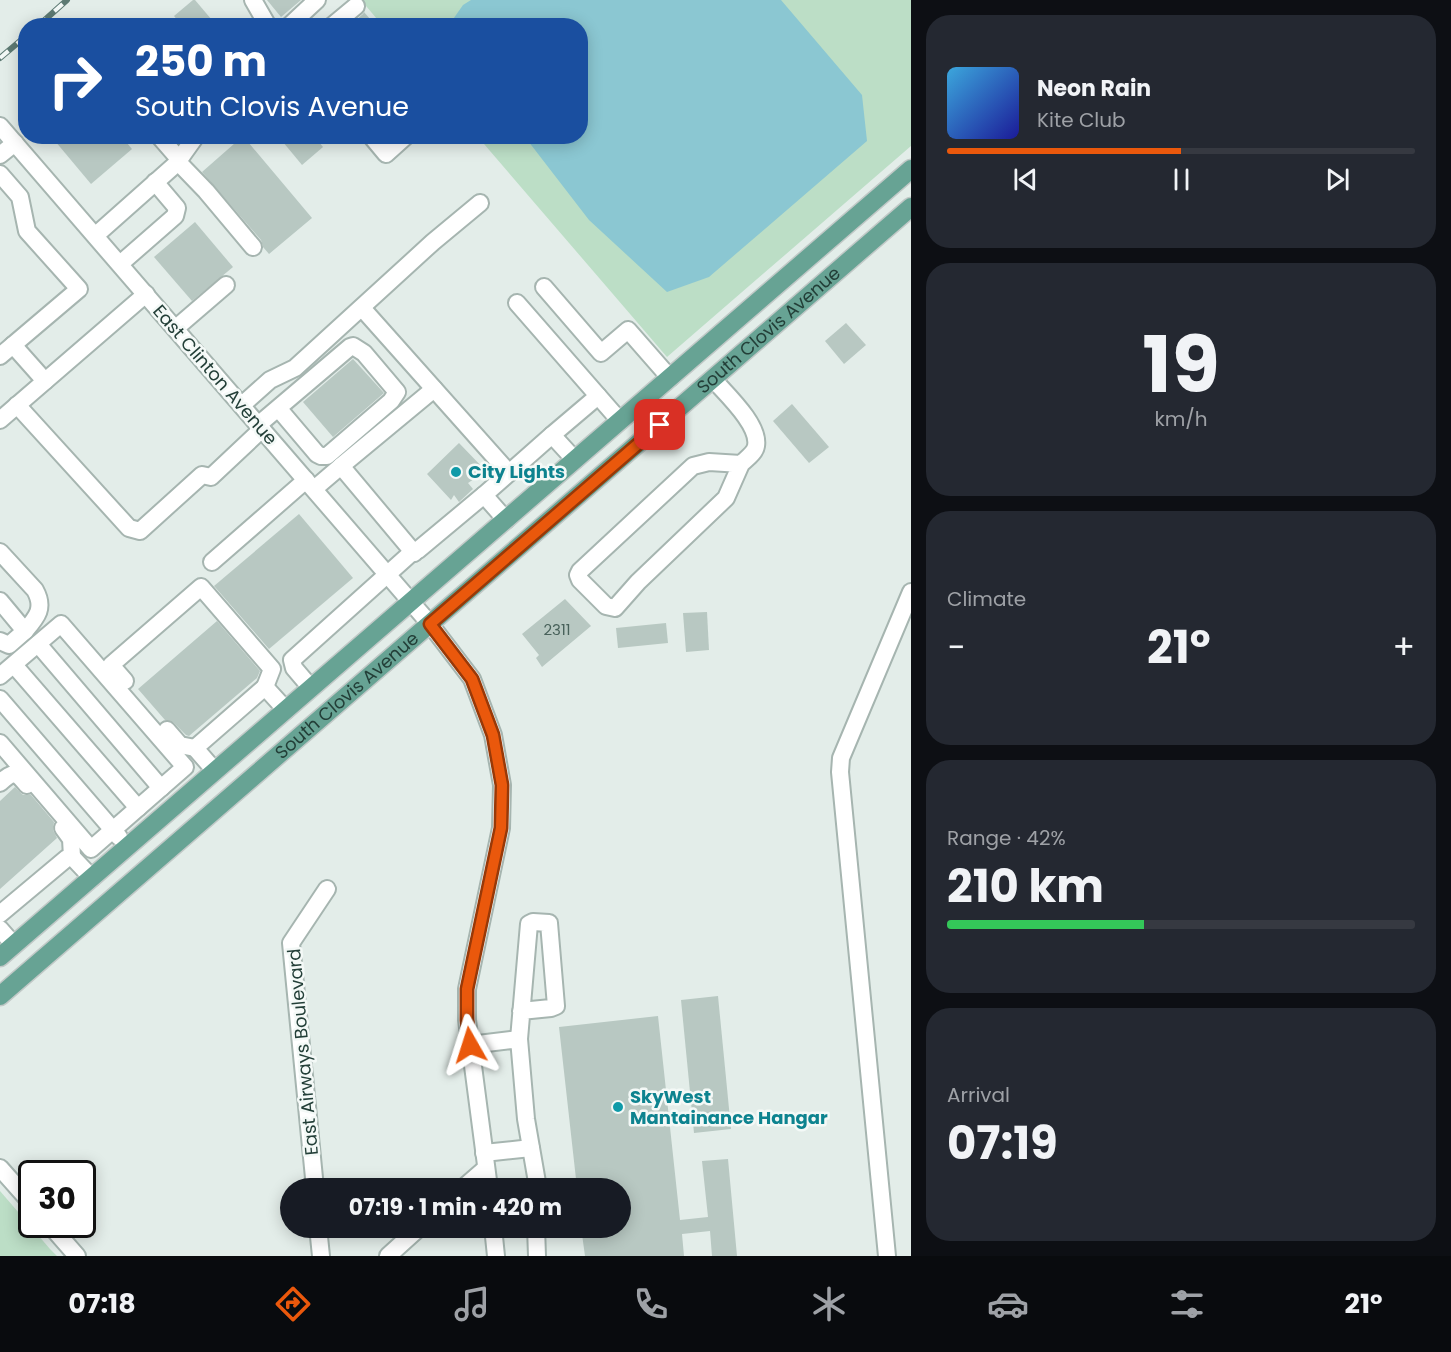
<!DOCTYPE html>
<meta charset="utf-8">
<style>
:root{--surface:#171b24;--page:#242831;--text:#f1f3f6;--muted:#9ea1a6;--line:#363941;--accent:#ea580c}
body{margin:0;font-family:Poppins,sans-serif;background:var(--page);color:var(--text);height:100vh;display:flex;flex-direction:column;font-size:22px;white-space:nowrap}
*{box-sizing:border-box;margin:0}
p{font-size:20px;color:var(--muted)}
.icon{flex:none;width:33px;height:33px;fill:none;stroke:currentColor;stroke-width:2;stroke-linecap:round;stroke-linejoin:round}
.map{position:relative;flex:1;overflow:hidden}
.sheet{display:flex;flex-direction:column;gap:15px;padding:15px;background:#0d0f14;width:540px}
.sheet>*{flex:none}
.guide{position:absolute;left:18px;top:18px;width:570px;height:126px;border-radius:24px;box-shadow:0 3px 15px #0003;background:#1a4fa0;color:#fff;overflow:hidden}
.speed{position:absolute;left:18px;top:1160px;display:flex;gap:12px;font-size:30px;font-weight:700;text-align:center}
.speed>*{display:grid;place-content:center;width:78px;height:78px;border-radius:50%;background:var(--surface);box-shadow:0 3px 15px #0003;line-height:1}
.speed .limit{border:3px solid #111;border-radius:9px;background:#fff;color:#111}
.pin{position:absolute;display:grid;place-items:center;width:51px;height:51px;color:#fff;margin:-26px;border-radius:12px;box-shadow:0 3px 9px #0006}
.me{position:absolute;width:66px;margin:-33px;rotate:354deg;stroke-linejoin:round;filter:drop-shadow(0 0 4px #0008)}
.turn{display:flex;align-items:center;gap:21px;height:126px;padding:0 18px;font-size:27px}
.turn .icon{width:78px;height:78px;stroke-width:2.5}
.turn b{display:block;font-size:42px;line-height:51px}
.big{font-size:45px;font-weight:700;line-height:1.1}
.sheet .tile{flex:1;display:flex;flex-direction:column;justify-content:center;gap:9px;min-width:0;padding:0 21px;border-radius:24px;background:var(--page)}
.sheet .dial{align-items:center;gap:0}
.dial b{font-size:78px;line-height:1}
.song{display:flex;align-items:center;gap:18px}
.cover{width:72px;height:72px;border-radius:9px;background:linear-gradient(135deg,hsl(200 70% 55%),hsl(240 70% 35%))}
.played{height:6px;border-radius:3px;background:linear-gradient(90deg,var(--accent) 50%,var(--line) 50%)}
.keys{display:flex;justify-content:space-around;direction:ltr}
.heat{display:flex;justify-content:space-between;align-items:center;font-size:33px;direction:ltr}
.charge{height:9px;border-radius:4px;background:linear-gradient(90deg,#34c759 42%,var(--line) 0)}
.trip{position:absolute;left:280px;top:1178px;width:351px;height:60px;border-radius:30px;background:var(--surface);box-shadow:0 3px 15px #0003;font-weight:700;line-height:60px;text-align:center}
.dock{display:flex;height:96px;justify-content:space-around;align-items:center;background:#090b0e;color:var(--muted)}
.dock .icon{width:42px;height:42px}
.dock .on{color:var(--accent)}
.dock b{font-size:27px;color:var(--text)}
main{display:flex;flex:1;min-height:0}
.map>svg:first-child{display:block}
</style>
<main>
<div class="map">
<svg width="911" height="1256" viewBox="0 0 911 1256">
<rect width="100%" height="100%" fill="#e3ede9"/>
<!-- green -->
<g fill="#bcdec6">
<path d="M361 0H911V146L667 357 478 137 580 136V26L382 25Z"/>
<path d="M0 1191 50 1249 57 1256H0Z"/>
</g>
<!-- water -->
<path fill="#8bc7d2" d="M471 0H781L862 95 867 141 709 277 667 292 589 220 525 137 580 136V26L449 25 463 5Z"/>
<!-- building -->
<g fill="#b8c8c2">
<path d="M193 0H195L217 26H182L174 16Z"/>
<path d="M267 0H301L281 17Z"/>
<path d="M364 12 376 26H349L363 14Z"/>
<path d="M60 136H121L132 149 91 184 55 141Z"/>
<path d="M243 136 312 218 269 254 263 247 261 240 202 172Z"/>
<path d="M278 136H314L323 147 302 165Z"/>
<path d="M195 222 233 267 192 301 154 257Z"/>
<path d="M846 323 866 345 844 364 825 341Z"/>
<path d="M353 359 384 393 333 437 303 402Z"/>
<path d="M792 404 829 447 809 463 773 421Z"/>
<path d="M459 443 486 471 468 483 473 489 459 502 454 495 451 500 427 474Z"/>
<path d="M299 514 353 578 269 649 214 586Z"/>
<path d="M565 599 591 626 542 667 536 658 539 655 522 634Z"/>
<path d="M707 612 709 650 686 652 683 613Z"/>
<path d="M217 621 260 671 257 678 189 736 186 735 174 723 165 720 138 689Z"/>
<path d="M666 623 668 643 618 648 616 628Z"/>
<path d="M15 787 23 795H31L54 822 53 830 57 838 0 889V801Z"/>
<path d="M718 996 731 1129 694 1133 681 1000Z"/>
<path d="M658 1016 680 1220 708 1217 702 1161 728 1159 737 1256H712L710 1231 682 1234 684 1256H585L581 1227H621V1188H577L559 1027Z"/>
</g>
<g fill="none" stroke-linecap="round" stroke-linejoin="round">
<!-- minor casing -->
<g stroke="#a6b5b0" stroke-width="20">
<g id="minor">
<path d="M253 0 268 26"/>
<path d="M289 26 317 0"/>
<path d="M332 26 356 6"/>
<path d="M0 126 430 624 472 679 493 735 502 785 501 828 467 989V1020L489 1188"/>
<path d="M159 136 179 159"/>
<path d="M371 136 386 154 406 136"/>
<path d="M0 155 15 143"/>
<path d="M178 162 206 191 253 247"/>
<path d="M0 174 20 197 27 231 79 289 13 345"/>
<path d="M96 235 176 164 196 136"/>
<path d="M120 264 175 216 177 208 155 182"/>
<path d="M544 287 601 353 628 330 670 378"/>
<path d="M517 303 620 421"/>
<path d="M362 308 509 473 484 495 506 520"/>
<path d="M176 328 226 285"/>
<path d="M0 356 13 345 45 381"/>
<path d="M713 379C726 394 760 425 756 446 755 453 746 459 741 464L709 462 693 466 580 571 578 575 580 580 606 606 615 608 638 582 726 498 741 464"/>
<path d="M17 405 129 528 140 531 202 475 211 477 262 429"/>
<path d="M242 405 270 380 295 368 433 242 480 203"/>
<path d="M0 420 146 294"/>
<path d="M258 425 350 347 353 346 364 353 397 392 391 401 327 456H321L317 454 278 408"/>
<path d="M552 435 598 396"/>
<path d="M341 466 434 389"/>
<path d="M509 473 552 435 575 460"/>
<path d="M314 489 341 466 414 553"/>
<path d="M0 552 35 590C45 608 37 617 25 631"/>
<path d="M212 562 306 480"/>
<path d="M0 601 25 631 9 645 0 641"/>
<path d="M38 644 161 788"/>
<path d="M14 665 138 808"/>
<path d="M0 676 61 624 185 767 91 849 0 743"/>
<path d="M125 681 111 665 201 587 272 669 265 687"/>
<path d="M311 688 294 668 292 660 409 555 418 550 484 495"/>
<path d="M0 699 119 837"/>
<path d="M167 730 180 745 195 748"/>
<path d="M215 771 195 748 265 687 286 710"/>
<path d="M0 783C14 770 16 772 27 785"/>
<path d="M63 828 71 839 72 857"/>
<path d="M0 914 67 858 72 857 75 860 92 878"/>
<path d="M0 929 14 945"/>
<path d="M519 1039 529 924 533 922 549 923 556 1006 551 1008 521 1011"/>
<path d="M470 1045 519 1039 526 1119 538 1188"/>
<path d="M484 1153 531 1148"/>
<path d="M0 1168 32 1204"/>
<path d="M315 1188 291 943 327 889"/>
<path d="M463 1188 486 1168"/>
<path d="M49 1224 77 1256"/>
<path d="M318 1227 321 1256"/>
<path d="M493 1227 496 1256"/>
<path d="M536 1227 537 1256"/>
<path d="M388 1256 420 1227"/>
<path d="M887 1256 840 772 841 758 911 592"/>
</g>
</g>
<!-- major casing -->
<g stroke="#c1c9c7" stroke-width="21">
<g id="major">
<path d="M0 957 911 169"/>
<path id="s1" d="M0 996 911 207"/>
</g>
</g>
<!-- minor -->
<use href="#minor" stroke="#fff" stroke-width="16"/>
<!-- major -->
<use href="#major" stroke="#67a394" stroke-width="18"/>
<!-- rail casing -->
<g stroke="#5d7a73" stroke-width="6">
<g id="rail">
<path d="M38 26 67 0"/>
<path d="M0 58 26 36"/>
</g>
</g>
<!-- rail -->
<use href="#rail" stroke="#f4f9f7" stroke-width="4" stroke-dasharray="11" stroke-linecap="butt"/>
</g>
<g fill="none" stroke-linecap="round" stroke-linejoin="round">
<!-- route casing -->
<g stroke="#983908" stroke-width="15">
<path id="route" d="M470 1045 467 1020V989L501 828 502 785 493 735 472 679 430 624 660 425"/>
</g>
<!-- route -->
<use href="#route" stroke="#ea580c" stroke-width="10"/>
</g>
<!-- markers -->
<g fill="#0f9aa8" stroke="#f4f9f7" stroke-width="2">
<circle cx="456" cy="472" r="6"/>
<circle cx="618" cy="1107" r="6"/>
</g>
<g text-anchor="middle" stroke-width="5" stroke-linejoin="round" paint-order="stroke">
<!-- number labels -->
<g font-size="15" fill="#48615a">
<text x="557" y="635">2311</text>
</g>
<!-- street labels -->
<g font-size="18" fill="#233f38" stroke="#f4f9f7">
<text dy="6" stroke="none"><textPath href="#s1" startOffset="1017">South Clovis Avenue</textPath></text>
<text transform="translate(215 375) rotate(49)" y="6">East Clinton Avenue</text>
<text dy="6" stroke="none"><textPath href="#s1" startOffset="459">South Clovis Avenue</textPath></text>
<text transform="translate(303 1052) rotate(-95)" y="6">East Airways Boulevard</text>
</g>
<!-- culture labels -->
<g font-size="18" font-weight="bold" fill="#0d838f" stroke="#f4f9f7" text-anchor="start">
<text x="468" y="478">City Lights</text>
<text x="630" y="1103">SkyWest<tspan x="630" dy="21">Mantainance Hangar</tspan></text>
</g>
</g>
</svg>
<div class="speed"><div class="limit">30</div></div>
<div class="pin" style="left:660px;top:425px;background:#d93025"><svg class="icon" aria-label="arrive" viewBox="0 0 24 24"><path d="M6 21V4h12l-3 4 3 4H6"/></svg></div>
<svg class="me" style="left:470px;top:1045px" viewBox="-20 -20 40 40"><path d="M0-17L14 15 0 8-14 15z" fill="#ea580c" stroke="#fff" stroke-width="4"/></svg>
<div class="trip">07:19 · 1 min · 420 m</div>
<div class="guide">
<div class="turn"><svg class="icon" aria-label="right" viewBox="0 0 24 24"><path d="M7 20v-9h11M14 6l5 5-5 5"/></svg><div><b>250 m</b>South Clovis Avenue</div></div>
</div>
</div>
<section class="sheet">
<div class="tile">
<div class="song"><i class="cover"></i><div><b>Neon Rain</b><p>Kite Club</p></div></div>
<div class="played"></div>
<div class="keys"><svg class="icon" aria-label="previous" viewBox="0 0 24 24"><path d="M18 5L8 12l10 7zM5 5v14"/></svg><svg class="icon" aria-label="pause" viewBox="0 0 24 24"><path d="M8 5v14M16 5v14"/></svg><svg class="icon" aria-label="next" viewBox="0 0 24 24"><path d="M6 5l10 7-10 7zM19 5v14"/></svg></div>
</div>
<div class="tile dial"><b>19</b><p>km/h</p></div>
<div class="tile"><p>Climate</p>
<div class="heat"><a>−</a><b class="big">21°</b><a>+</a></div>
</div>
<div class="tile"><p>Range · 42%</p><b class="big">210 km</b><div class="charge"></div></div>
<div class="tile"><p>Arrival</p><b class="big">07:19</b></div>
</section>
</main>
<nav class="dock">
<b>07:18</b>
<svg class="icon on" aria-label="directions" viewBox="0 0 24 24"><path d="M12 3l9 9-9 9-9-9zM9 14v-3h6M13 9l2 2-2 2"/></svg>
<svg class="icon" aria-label="music" viewBox="0 0 24 24"><path d="M9 18V5l10-2v13"/><circle cx="6" cy="18" r="3"/><circle cx="16" cy="16" r="3"/></svg>
<svg class="icon" aria-label="phone" viewBox="0 0 24 24"><path d="M5 4h4l2 5-3 2q2 4 5 5l2-3 5 2v4C11 20 4 13 5 4z"/></svg>
<svg class="icon" aria-label="climate" viewBox="0 0 24 24"><path d="M12 3v18M4 7l16 10M4 17L20 7"/></svg>
<svg class="icon" aria-label="car" viewBox="0 0 24 24"><path d="M5 17H2v-5l4-1 3-4h7l3 4 3 1v5h-3M9 17h6M6 11h13"/><circle cx="7" cy="17" r="2"/><circle cx="17" cy="17" r="2"/></svg>
<svg class="icon" aria-label="filters" viewBox="0 0 24 24"><path d="M4 7h16M4 17h16"/><circle cx="9" cy="7" r="2"/><circle cx="15" cy="17" r="2"/></svg>
<b>21°</b>
</nav>
